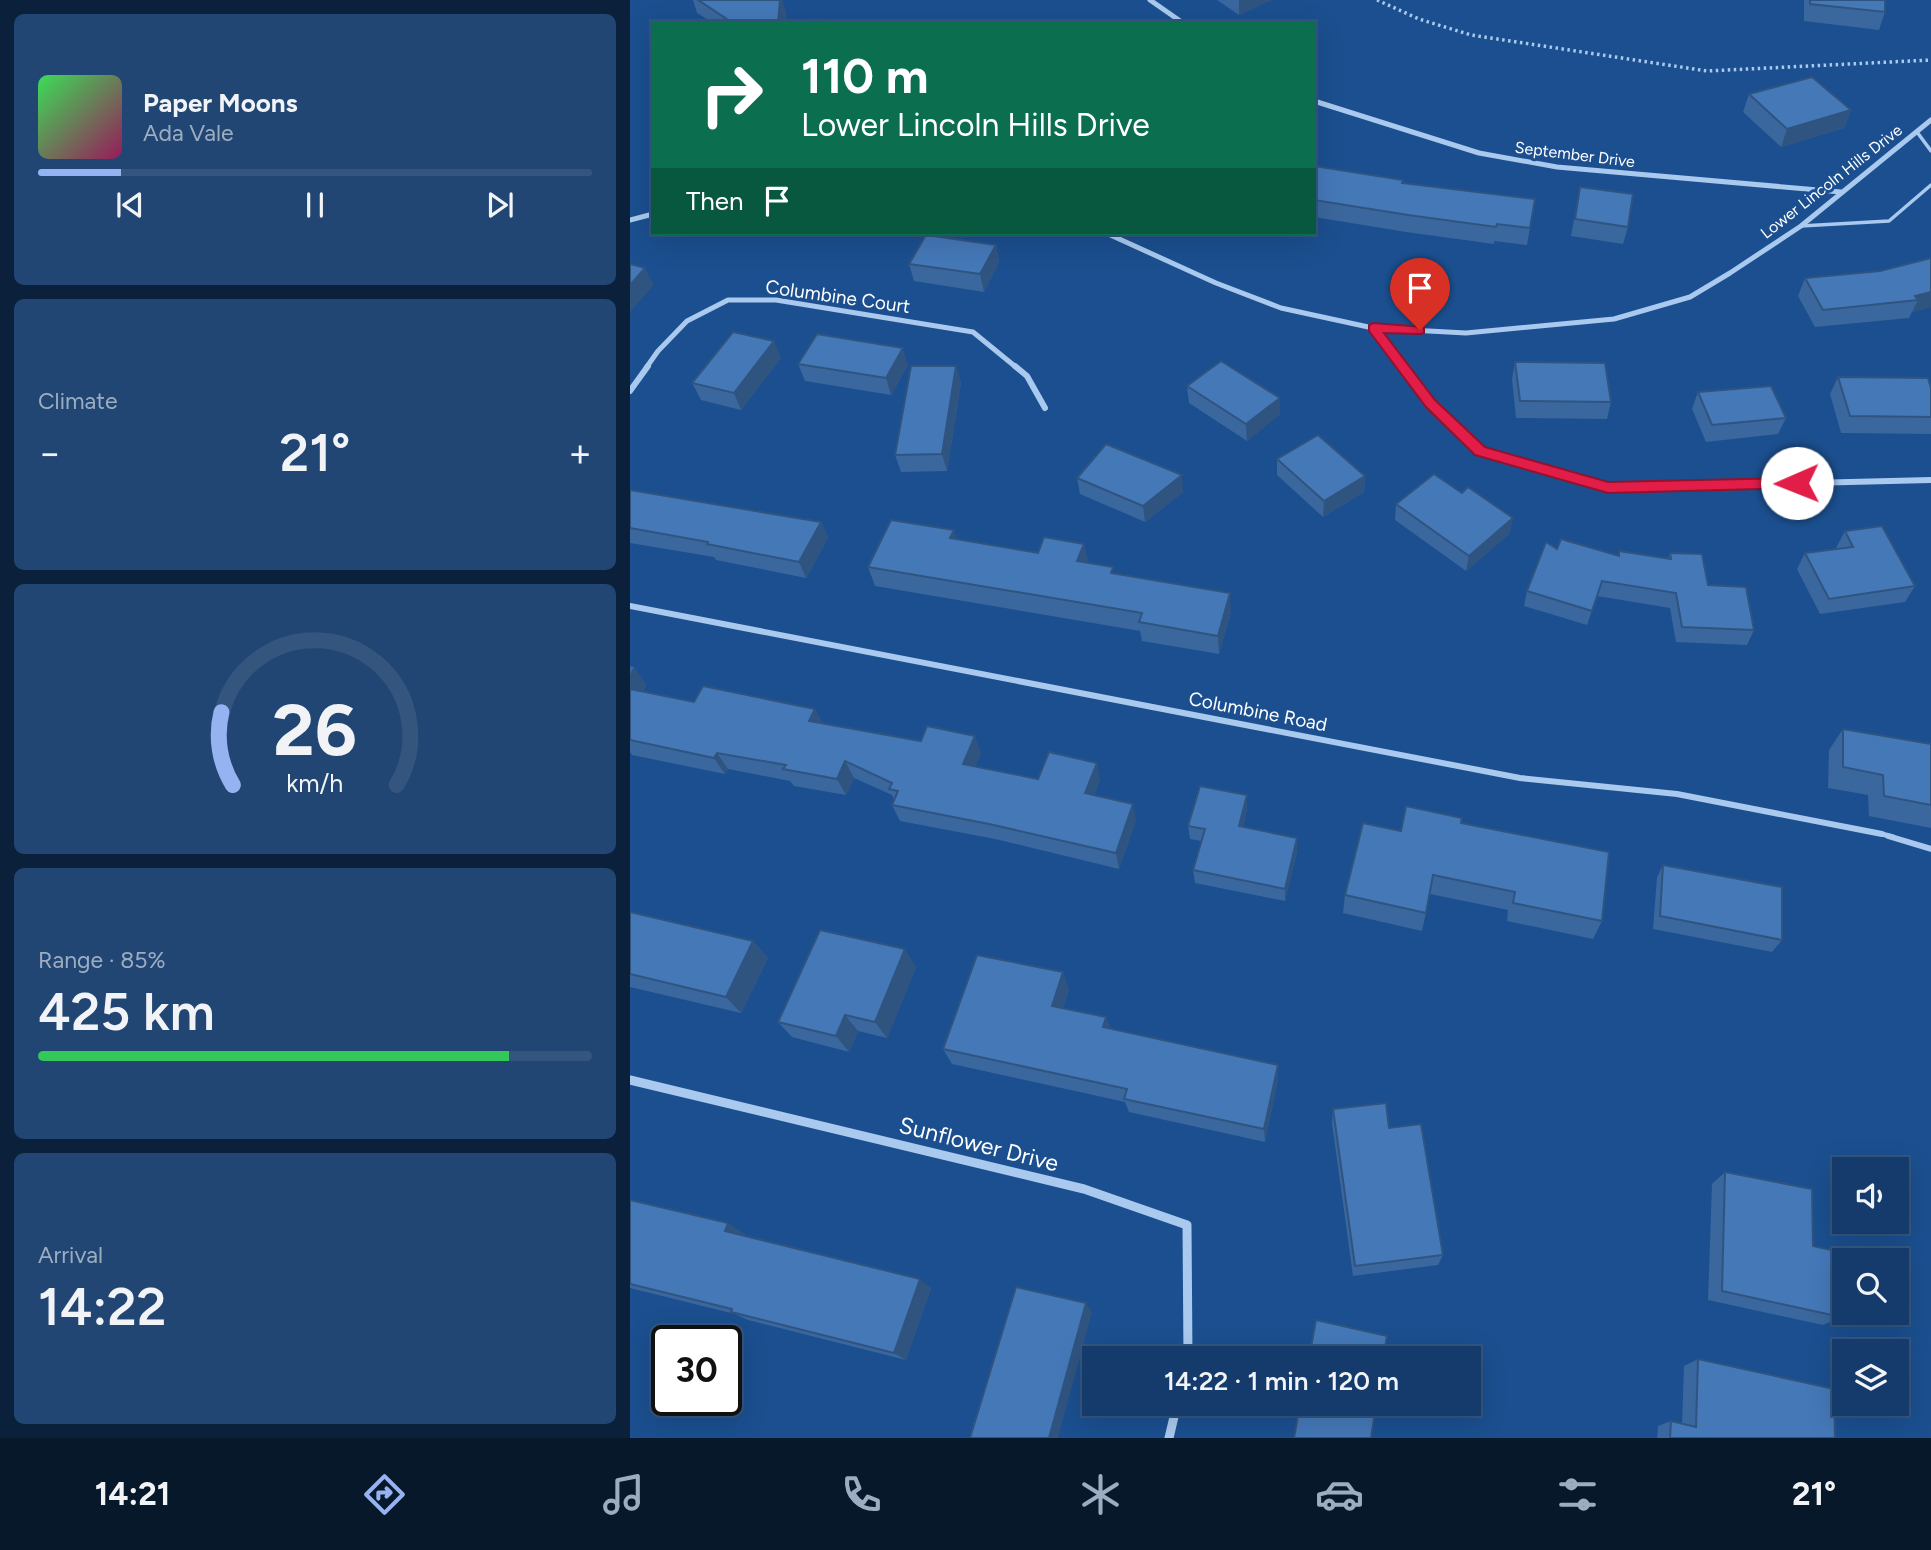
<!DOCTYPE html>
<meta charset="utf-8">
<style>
:root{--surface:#143b6b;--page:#214673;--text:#f1f3f6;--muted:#9dadc1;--line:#33557e;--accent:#95b2f1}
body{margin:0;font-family:Figtree,sans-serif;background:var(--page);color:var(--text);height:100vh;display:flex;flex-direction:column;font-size:26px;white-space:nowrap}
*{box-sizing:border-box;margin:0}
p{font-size:23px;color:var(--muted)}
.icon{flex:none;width:38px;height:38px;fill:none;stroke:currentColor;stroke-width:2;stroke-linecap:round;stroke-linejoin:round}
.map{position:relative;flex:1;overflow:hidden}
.panel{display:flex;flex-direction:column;gap:14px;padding:14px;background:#0b203b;width:630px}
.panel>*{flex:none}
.guide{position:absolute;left:21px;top:21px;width:665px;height:214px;border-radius:0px;box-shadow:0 7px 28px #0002,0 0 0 2px var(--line);background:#0b6e4f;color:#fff;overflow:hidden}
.controls{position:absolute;left:1202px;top:1157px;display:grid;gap:14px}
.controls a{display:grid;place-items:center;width:77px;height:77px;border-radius:0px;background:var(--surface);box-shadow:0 7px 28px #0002,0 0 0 2px var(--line);font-size:35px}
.speed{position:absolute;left:21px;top:1325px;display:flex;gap:14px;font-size:35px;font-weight:700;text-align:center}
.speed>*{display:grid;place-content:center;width:91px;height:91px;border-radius:50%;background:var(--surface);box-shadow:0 7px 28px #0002,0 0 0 2px var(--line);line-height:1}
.speed .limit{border:4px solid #111;border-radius:10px;background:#fff;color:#111}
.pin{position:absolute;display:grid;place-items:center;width:60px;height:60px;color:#fff;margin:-72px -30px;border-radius:50% 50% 50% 0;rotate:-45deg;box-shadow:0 0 7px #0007}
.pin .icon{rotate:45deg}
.me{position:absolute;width:77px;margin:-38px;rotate:269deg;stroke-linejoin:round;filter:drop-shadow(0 0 5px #0008)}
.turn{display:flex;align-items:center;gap:24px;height:147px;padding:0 35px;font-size:32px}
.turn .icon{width:91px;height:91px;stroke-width:2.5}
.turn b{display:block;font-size:49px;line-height:60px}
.then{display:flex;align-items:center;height:66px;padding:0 35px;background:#0003;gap:14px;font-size:26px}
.big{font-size:52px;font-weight:600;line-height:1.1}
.panel .card{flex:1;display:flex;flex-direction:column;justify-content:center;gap:10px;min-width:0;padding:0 24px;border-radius:10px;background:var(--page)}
.panel .dial{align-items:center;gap:0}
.dial svg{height:182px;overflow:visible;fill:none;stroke:var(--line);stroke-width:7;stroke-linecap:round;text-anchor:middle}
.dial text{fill:var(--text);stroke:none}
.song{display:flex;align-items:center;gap:21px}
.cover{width:84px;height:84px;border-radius:10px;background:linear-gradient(135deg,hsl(130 70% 55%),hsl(330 70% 35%))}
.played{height:7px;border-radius:4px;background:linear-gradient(90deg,var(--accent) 15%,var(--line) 15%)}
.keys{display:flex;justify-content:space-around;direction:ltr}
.heat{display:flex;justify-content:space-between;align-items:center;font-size:38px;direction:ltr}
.charge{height:10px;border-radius:5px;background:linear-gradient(90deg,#34c759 85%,var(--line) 0)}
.trip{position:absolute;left:452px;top:1346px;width:399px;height:70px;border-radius:0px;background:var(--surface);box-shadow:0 7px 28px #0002,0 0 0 2px var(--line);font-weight:600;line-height:70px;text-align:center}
.menu{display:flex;height:112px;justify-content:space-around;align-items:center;background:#08182b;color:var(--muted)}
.menu .icon{width:49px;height:49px}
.menu .active{color:var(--accent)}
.menu b{font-size:32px;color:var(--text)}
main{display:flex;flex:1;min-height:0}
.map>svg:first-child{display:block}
</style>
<main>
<section class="panel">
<div class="card">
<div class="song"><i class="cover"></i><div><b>Paper Moons</b><p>Ada Vale</p></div></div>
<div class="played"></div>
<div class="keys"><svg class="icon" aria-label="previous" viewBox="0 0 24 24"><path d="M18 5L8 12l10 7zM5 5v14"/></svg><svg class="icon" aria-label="pause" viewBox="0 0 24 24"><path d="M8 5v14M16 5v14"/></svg><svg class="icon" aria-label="next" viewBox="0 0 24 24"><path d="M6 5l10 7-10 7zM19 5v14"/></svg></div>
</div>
<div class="card"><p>Climate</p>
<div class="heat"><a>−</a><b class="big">21°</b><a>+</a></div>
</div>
<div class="card dial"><svg viewBox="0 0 100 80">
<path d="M14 69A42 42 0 1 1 86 69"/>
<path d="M14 69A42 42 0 0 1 9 37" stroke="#95b2f1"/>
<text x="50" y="56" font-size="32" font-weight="700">26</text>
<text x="50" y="72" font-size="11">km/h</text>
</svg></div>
<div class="card"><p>Range · 85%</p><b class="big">425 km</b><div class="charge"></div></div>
<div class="card"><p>Arrival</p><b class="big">14:22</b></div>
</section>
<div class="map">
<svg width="1301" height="1438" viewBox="0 0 1301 1438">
<rect width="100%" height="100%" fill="#1b4f8f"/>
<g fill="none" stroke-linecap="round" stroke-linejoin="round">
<!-- path -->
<path stroke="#a9c9ee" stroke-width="3.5" stroke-dasharray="2.5 3.5" stroke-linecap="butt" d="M747 0 789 19 841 35 1077 71 1301 60"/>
<!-- lane-far2 -->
<g stroke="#a9c9ee" stroke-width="3.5">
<path d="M1287 132 1301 151"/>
<path d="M1171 226 1259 221 1301 185"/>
</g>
<!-- lane-far1 -->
<path stroke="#a9c9ee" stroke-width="5" d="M1252 834 1263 837"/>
<!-- lane -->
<path stroke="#a9c9ee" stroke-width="6" d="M1258 836 1301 849"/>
<!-- street-far2 -->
<g stroke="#a9c9ee" stroke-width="5">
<path d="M520 0 553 23"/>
<path d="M684 101 849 153 927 167 1211 192"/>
<path d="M0 220 23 214"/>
<path d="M476 233 586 283 651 308 743 328 836 333 984 319 1060 297 1100 273 1171 226 1301 120"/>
<path d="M743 328 773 368"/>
<path d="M16 368 28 351 57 321 98 300H146L343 332 387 368"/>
</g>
<!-- street-far1 -->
<g stroke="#a9c9ee" stroke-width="6">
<path d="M385 366 397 376 415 408"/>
<path d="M772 366 801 404 850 451 978 488 1301 480"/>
<path d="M0 391 18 366"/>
<path d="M0 606 890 778 1047 794 1252 834"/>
</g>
<!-- street -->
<g stroke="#a9c9ee" stroke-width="9">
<path d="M0 1080 454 1189 557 1225 558 1358"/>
<path d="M539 1438 547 1404"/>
</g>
</g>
<!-- wall -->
<g fill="#3a679d">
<path d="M63 0H152L156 14 155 23H83L67 13Z"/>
<path d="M587 0H641L609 15Z"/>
<path d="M1174 0H1255V12L1249 30 1174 21Z"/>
<path d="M1119 94 1221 110 1214 128 1151 147 1113 112Z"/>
<path d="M684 166 773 180V183L905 199 897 245 864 241V244L776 232 684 217Z"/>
<path d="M950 187 998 227 993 244 941 236Z"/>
<path d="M366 245 369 262 354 292 284 281 279 264Z"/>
<path d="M1250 271 1301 307 1282 312 1279 318 1185 327 1168 296 1175 278Z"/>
<path d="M151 358 111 410 71 400 62 383Z"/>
<path d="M885 362 981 402 977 419 886 418 882 379Z"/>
<path d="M168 364 278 365 261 395 175 381Z"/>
<path d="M326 366 331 383 317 471 271 472 265 455Z"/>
<path d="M1208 377 1301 388V434L1211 433 1200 394Z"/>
<path d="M557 386 650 398V414L617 441 559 403Z"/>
<path d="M1068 392 1156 418 1148 434 1076 442 1062 409Z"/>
<path d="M647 459 735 476 734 492 693 517 647 475Z"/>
<path d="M447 478 553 492 515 522 450 494Z"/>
<path d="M0 490 191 522 198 538 176 578 86 560 84 557 0 543Z"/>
<path d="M832 493 883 518 879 534 836 571 765 520 766 504Z"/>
<path d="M1215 531 1285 586 1275 602 1190 614 1167 569 1175 553 1207 549 1206 548Z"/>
<path d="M327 540 408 553 454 544 458 563 484 574 601 612 589 654 512 641 510 631 245 586 238 567Z"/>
<path d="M927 549 988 556 989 551 1038 559 1040 553 1078 585 1124 630 1117 645 1046 642 1040 608 967 596 957 625 894 606 897 591Z"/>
<path d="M0 666 4 667 16 685 13 691 64 702 185 709 193 724 351 753 345 767 408 779H470L464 795 506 820 489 869 365 839 270 821 262 805 264 800 262 795 224 778 216 795 164 786 160 781 98 769 95 774 2 755 0 752Z"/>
<path d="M1213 729 1301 744V828L1239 816 1238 795 1198 788 1199 750Z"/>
<path d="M617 809 613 827 667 838V851L655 901 565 883 563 870 571 841 560 839 558 826Z"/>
<path d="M831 823 972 921 963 939 877 921 878 910 800 894 792 931 713 913 715 895 771 831Z"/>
<path d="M1033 865 1152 940 1142 952 1023 929 1027 877Z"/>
<path d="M0 912 123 941 138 958 111 1013 0 987Z"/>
<path d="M286 967 257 1038 228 1031 219 1052 162 1037 148 1022Z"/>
<path d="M439 989 433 1008 476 1017 480 1029 648 1079 635 1142 499 1112 495 1102 322 1064 313 1049Z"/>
<path d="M703 1109 759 1128 813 1255 808 1265 723 1276 702 1123Z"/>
<path d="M1095 1172 1183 1246 1211 1317 1193 1325 1078 1300 1082 1184Z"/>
<path d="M0 1200 115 1234 114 1236 301 1288 276 1360 118 1320 105 1314 0 1288Z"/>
<path d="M1068 1359 1205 1438H1027L1028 1426 1041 1421 1052 1424 1054 1366Z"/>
</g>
<!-- shaded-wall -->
<g fill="#305480">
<path d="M150 0H152L156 14 155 23H148Z"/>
<path d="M609 0H641L609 15Z"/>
<path d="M1221 110 1214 128 1151 147 1157 129Z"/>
<path d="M366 245 369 262 354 292 350 274Z"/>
<path d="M15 268 24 285 0 312V285Z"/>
<path d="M1301 292V307L1282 312 1288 300 1285 296Z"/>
<path d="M144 341 151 358 111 410 104 393Z"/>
<path d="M273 348 278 365 261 395 256 378Z"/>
<path d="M326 366 331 383 317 471 312 454Z"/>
<path d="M650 398V414L617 441 616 424Z"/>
<path d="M552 475 553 492 515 522 513 506Z"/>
<path d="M735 476 734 492 693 517 694 501Z"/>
<path d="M883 518 879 534 836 571 839 556Z"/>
<path d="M191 522 198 538 176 578 169 562Z"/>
<path d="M324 530 330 549 320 538Z"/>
<path d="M454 544 458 563 447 561Z"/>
<path d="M600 593 601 612 589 654 588 636Z"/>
<path d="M4 667 16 685 5 704 0 698V674Z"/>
<path d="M185 709 194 726 179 721Z"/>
<path d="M345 736 351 753 340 780 333 764Z"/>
<path d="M87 753 98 769 95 774 84 758Z"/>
<path d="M215 761 224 778 216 795 207 779Z"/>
<path d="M467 763 470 779 459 809 455 793Z"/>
<path d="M617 795V809L610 839 609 826Z"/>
<path d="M503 804 506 820 489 869 486 853Z"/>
<path d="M667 838V851L655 901V889Z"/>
<path d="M123 941 138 958 111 1013 96 997Z"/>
<path d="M275 949 286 967 257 1038 245 1022Z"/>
<path d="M433 972 439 989 428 1022 422 1006Z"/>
<path d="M215 1015 228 1031 219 1052 206 1036Z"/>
<path d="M476 1017 481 1033 473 1027Z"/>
<path d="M648 1065V1079L635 1142 634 1129Z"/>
<path d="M98 1223 115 1234 112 1241 95 1231Z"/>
<path d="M290 1279 301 1288 276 1360 264 1353Z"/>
<path d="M456 1303 462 1312 428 1438H419Z"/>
</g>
<!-- building -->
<g fill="#4478b7" stroke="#305480" stroke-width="2">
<path d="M68 0H150L148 23H103Z"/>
<path d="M1180 0H1255V12L1180 4Z"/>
<path d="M186 19 192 23H178Z"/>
<path d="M1182 77 1221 110 1157 129 1119 94Z"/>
<path d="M684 166 773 180 772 183 905 199 900 228 867 224 866 227 778 215 684 200Z"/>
<path d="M950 187 1003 194 998 227 945 219Z"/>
<path d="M296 235 366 245 350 274 279 264Z"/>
<path d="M1301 258V292L1285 296 1288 300 1193 310 1175 278 1250 271Z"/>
<path d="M0 264 15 268 0 285Z"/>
<path d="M103 332 144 341 104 393 62 383Z"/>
<path d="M187 334 273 348 256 378 168 364Z"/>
<path d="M591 361 650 398 616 424 557 386Z"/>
<path d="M885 362 975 363 981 402 890 401Z"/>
<path d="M281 366H326L312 454 265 455Z"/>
<path d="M1208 377 1298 378 1301 388V417L1220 416Z"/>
<path d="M1141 386 1156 418 1082 425 1068 392Z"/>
<path d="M688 435 735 476 694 501 647 459Z"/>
<path d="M476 444 552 475 513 506 447 478Z"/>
<path d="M804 474 832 493 838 487 883 518 839 556 766 504Z"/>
<path d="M0 490 191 522 169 562 77 544 78 542 0 528Z"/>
<path d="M261 520 324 530 320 538 408 553 414 537 454 544 447 561 483 567 481 573 600 593 588 636 509 622 512 613 238 567Z"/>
<path d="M1252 526 1285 586 1199 599 1175 553 1223 547 1215 531Z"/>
<path d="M931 539 989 556V551L1041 559 1040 553 1072 554 1078 585 1116 587 1124 630 1052 627 1046 593 972 581 962 611 897 591 916 542 927 549Z"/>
<path d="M73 686 185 709 179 721 291 741 297 726 345 736 333 764 408 779 419 752 467 763 455 793 503 804 486 853 359 824 262 805 268 791 259 789 262 783 215 761 207 779 153 769 156 765 87 753 84 758 0 740V689L64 702Z"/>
<path d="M1213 729 1301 744V805L1254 796 1253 775 1213 767Z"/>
<path d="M570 786 617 795 609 826 667 838 655 889 563 870 575 829 558 826Z"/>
<path d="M776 806 832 818 831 823 979 852 972 921 883 903 885 892 803 875 796 913 715 895 733 823 771 831Z"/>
<path d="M1033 865 1152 887V940L1030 916Z"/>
<path d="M0 912 123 941 96 997 0 974Z"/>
<path d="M190 930 275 949 245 1022 215 1015 206 1036 148 1022Z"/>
<path d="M347 955 433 972 422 1006 476 1017 473 1027 648 1065 634 1129 494 1099 497 1089 313 1049Z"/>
<path d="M756 1103 759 1128 791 1124 813 1255 725 1266 703 1109Z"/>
<path d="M1095 1172 1182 1189 1183 1246 1210 1252 1211 1317 1092 1291Z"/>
<path d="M0 1200 98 1223 95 1231 290 1279 264 1353 101 1312 102 1309 0 1284Z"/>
<path d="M386 1287 456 1303 419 1438H340Z"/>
<path d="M686 1320 757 1336 753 1358H679Z"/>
<path d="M1068 1359 1204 1389 1205 1438H1040L1041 1421 1066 1427Z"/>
<path d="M670 1404H746L741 1438H664Z"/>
</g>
<!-- route -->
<path fill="#e11d48" stroke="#92132f" stroke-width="2" d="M743 323 794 327V333L790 334 754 333 805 400 855 447 978 482 1167 478 1174 483 1167 488 978 493 845 455 796 407 739 331V325Z"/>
<g text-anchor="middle" stroke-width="6" stroke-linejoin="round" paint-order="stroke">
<!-- far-street labels -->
<g font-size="16" fill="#fff" stroke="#1b4f8f">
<text transform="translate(945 154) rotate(7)" y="6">September Drive</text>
<text transform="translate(1201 181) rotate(-38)" y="6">Lower Lincoln Hills Drive</text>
</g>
<!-- street labels -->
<g font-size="19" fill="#fff" stroke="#1b4f8f">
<text transform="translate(208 296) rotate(8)" y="7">Columbine Court</text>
<text transform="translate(628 711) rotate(11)" y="7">Columbine Road</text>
</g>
<!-- near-street labels -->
<g font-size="23" fill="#fff" stroke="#1b4f8f">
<text transform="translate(349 1144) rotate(14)" y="8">Sunflower Drive</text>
</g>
</g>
</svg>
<div class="controls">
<a><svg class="icon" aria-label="sound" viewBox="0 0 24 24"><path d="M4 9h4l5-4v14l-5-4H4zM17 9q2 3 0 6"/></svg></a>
<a><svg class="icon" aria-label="search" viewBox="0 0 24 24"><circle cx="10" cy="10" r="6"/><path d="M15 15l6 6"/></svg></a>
<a><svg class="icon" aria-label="layers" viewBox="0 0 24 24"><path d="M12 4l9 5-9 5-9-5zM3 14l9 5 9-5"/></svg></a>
</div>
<div class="speed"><div class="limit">30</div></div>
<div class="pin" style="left:790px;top:330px;background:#d93025"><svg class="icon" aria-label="arrive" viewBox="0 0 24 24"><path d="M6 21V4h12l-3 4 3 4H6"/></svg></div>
<svg class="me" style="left:1167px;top:483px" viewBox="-20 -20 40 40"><circle r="19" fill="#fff"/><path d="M0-13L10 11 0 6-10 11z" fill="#e11d48"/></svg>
<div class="trip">14:22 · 1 min · 120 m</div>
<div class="guide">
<div class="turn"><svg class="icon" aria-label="right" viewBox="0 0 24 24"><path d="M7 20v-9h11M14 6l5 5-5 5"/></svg><div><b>110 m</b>Lower Lincoln Hills Drive</div></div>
<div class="then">Then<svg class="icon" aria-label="arrive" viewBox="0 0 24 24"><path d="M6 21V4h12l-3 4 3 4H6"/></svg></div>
</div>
</div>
</main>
<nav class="menu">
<b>14:21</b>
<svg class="icon active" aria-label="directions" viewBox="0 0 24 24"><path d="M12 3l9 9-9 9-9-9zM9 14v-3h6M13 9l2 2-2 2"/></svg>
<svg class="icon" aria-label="music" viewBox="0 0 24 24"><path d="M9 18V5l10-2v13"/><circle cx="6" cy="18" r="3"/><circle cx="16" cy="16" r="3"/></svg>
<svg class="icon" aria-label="phone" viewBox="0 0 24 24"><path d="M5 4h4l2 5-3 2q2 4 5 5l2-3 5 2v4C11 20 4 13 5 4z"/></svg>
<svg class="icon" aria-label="climate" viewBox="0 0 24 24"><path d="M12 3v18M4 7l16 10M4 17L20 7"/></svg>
<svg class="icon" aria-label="car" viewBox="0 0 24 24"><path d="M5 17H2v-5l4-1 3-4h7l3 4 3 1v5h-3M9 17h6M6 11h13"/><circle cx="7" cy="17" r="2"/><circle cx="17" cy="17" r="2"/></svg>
<svg class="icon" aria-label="filters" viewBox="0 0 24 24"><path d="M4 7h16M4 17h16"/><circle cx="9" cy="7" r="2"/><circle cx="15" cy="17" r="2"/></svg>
<b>21°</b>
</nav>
